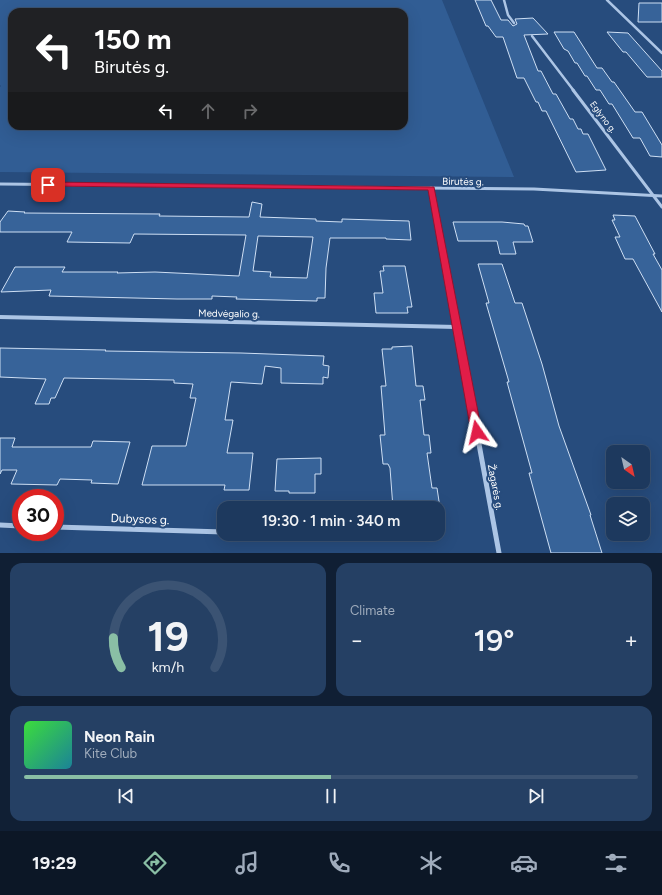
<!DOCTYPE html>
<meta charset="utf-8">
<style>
:root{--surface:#1d395e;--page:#254064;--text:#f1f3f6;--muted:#a0acbc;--line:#3b5373;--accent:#8abfa5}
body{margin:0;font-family:Figtree,sans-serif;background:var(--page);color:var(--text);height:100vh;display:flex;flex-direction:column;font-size:15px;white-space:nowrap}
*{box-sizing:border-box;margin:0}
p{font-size:13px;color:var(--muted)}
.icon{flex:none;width:22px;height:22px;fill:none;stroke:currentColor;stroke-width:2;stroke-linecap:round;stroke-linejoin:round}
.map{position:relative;height:553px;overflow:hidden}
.side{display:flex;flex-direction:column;gap:10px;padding:10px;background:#101f34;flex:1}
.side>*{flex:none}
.hud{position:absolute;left:8px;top:8px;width:400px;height:122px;border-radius:12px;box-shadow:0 4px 16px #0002,0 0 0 1px var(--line);background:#202124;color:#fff;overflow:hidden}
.needle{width:26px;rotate:146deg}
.fabs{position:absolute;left:606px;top:445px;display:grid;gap:8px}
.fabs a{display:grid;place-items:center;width:44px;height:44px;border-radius:8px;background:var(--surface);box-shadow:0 4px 16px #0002,0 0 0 1px var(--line);font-size:20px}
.speed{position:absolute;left:12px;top:489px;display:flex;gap:8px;font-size:20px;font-weight:700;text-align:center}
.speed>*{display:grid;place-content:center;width:52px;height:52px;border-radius:50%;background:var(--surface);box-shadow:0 4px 16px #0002,0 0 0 1px var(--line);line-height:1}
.speed .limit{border:6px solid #d22;background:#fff;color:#111}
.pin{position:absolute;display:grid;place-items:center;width:34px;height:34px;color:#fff;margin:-17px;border-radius:8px;box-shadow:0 2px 6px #0006}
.me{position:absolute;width:44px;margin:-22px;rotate:349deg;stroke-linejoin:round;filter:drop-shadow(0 0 3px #0008)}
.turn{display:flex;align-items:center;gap:14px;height:84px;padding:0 20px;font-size:18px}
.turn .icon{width:52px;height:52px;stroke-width:2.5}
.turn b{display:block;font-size:28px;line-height:34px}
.lanes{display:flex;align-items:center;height:38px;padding:0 20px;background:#0003;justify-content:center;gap:20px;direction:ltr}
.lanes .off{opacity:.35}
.big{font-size:30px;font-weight:600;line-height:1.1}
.side .tile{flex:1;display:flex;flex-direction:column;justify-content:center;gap:6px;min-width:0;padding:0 14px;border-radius:12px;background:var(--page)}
.side .dial{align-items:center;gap:0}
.dial svg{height:104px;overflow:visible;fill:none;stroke:var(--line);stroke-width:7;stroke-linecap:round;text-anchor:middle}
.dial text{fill:var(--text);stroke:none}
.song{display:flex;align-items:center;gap:12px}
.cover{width:48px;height:48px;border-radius:6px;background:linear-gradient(135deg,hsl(120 70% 55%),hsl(190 70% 35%))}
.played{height:4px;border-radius:2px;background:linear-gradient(90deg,var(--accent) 50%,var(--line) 50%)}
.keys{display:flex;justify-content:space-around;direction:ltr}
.heat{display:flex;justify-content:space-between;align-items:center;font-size:22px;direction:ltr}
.side .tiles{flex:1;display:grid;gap:10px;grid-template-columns:1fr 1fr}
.tile:last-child{grid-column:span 2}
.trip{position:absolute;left:217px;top:501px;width:228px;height:40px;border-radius:12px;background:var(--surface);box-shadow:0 4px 16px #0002,0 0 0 1px var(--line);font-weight:600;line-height:40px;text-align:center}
.dock{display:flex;height:64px;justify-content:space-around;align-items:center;background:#0c1726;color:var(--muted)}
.dock .icon{width:28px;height:28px}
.dock .selected{color:var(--accent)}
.dock b{font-size:18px;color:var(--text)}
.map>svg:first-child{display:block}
</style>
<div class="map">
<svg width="662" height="553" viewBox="0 0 662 553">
<rect width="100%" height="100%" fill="#274c7d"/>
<!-- green -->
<path fill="#315d94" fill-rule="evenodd" d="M0 0H442L514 177 0 172V87L1 86 0 85ZM12 12H404V126H12Z"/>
<!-- building -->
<g fill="#376399" stroke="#cedff4" fill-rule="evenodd">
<path d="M475 0H491L501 20H508L513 26 517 24 515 19 533 18 548 34 524 35 538 71H541L553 94H556L570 119H573L578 129H581L583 134H588L606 170 576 172 546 111H542L538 102H536L524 78H517L503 37H496L488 26H486Z"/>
<path d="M639 3H662V22H638Z"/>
<path d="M554 32H574L597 68H602L612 82H614L635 112H642L662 145V157L650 156 640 138H633L612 104H609L600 90H596L587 76H585L577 63H575L568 51 564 49Z"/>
<path d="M607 32 628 33 662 71V77H647L626 52H623Z"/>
<path d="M252 202 262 204 260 217 316 219V221L342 222V219L409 221 411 240 386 239V238H330L326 268 325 298H317V301L236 299 237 297 212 296V299H177L49 296 51 290 1 292 15 267H65L62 272H118L117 273 155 272 239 276 246 235 134 234 130 243 67 242 72 232H0V222L8 211 25 212 24 213 160 214 159 216 249 217ZM258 236 313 237 307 278 270 277 271 272 253 271Z"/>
<path d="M613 215 635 216 655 254H653L662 270V312L633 259H625L615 237H620L612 220H615Z"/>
<path d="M453 222H502L524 224 525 226H528L533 242H513L516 254H500L497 241H458Z"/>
<path d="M478 264H502L515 303H522L542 364 559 426 591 515H590L602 553H551L529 473H532L507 382H509L486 303H489Z"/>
<path d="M383 266H405L412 307H407L408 313H376L374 293H383L380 271H384Z"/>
<path d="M412 346 416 386H423L425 400H420L424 435H429L431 453H427L432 488H437L440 508H393L390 468 388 464H383L380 435H385L381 386H386L382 349H392V347Z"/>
<path d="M0 348 106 350 105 351 241 353 324 356 323 365 329 366 328 378 323 377V384L281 383V368L265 366 262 384 231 382 225 420H233L227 453H253L249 490H224L225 485H142L152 446H186L196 398H190L193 384 174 383V380L64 378 55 398H51L49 404H35L46 379 0 377Z"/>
<path d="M0 438H15L12 447H91L93 441 130 442 118 484 91 483 92 480 60 479 57 485 11 484 17 470H2L0 474Z"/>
<path d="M321 458V474H315V493H289V491H275L277 459Z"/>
</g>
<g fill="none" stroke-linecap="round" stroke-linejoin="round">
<!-- minor-far3 -->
<g stroke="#acc5e5" stroke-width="2.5">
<path d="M504 0 508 15 514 23"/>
<path d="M607 0 662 53"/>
<path d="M532 36 574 91"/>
</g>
<!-- minor-far2 -->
<g stroke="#acc5e5" stroke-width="3">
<path d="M573 90 662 207"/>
<path d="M0 184 534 189 662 196"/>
<path d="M431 188 435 207"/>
</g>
<!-- minor-far1 -->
<g stroke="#acc5e5" stroke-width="4">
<path d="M434 206 463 358"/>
<path d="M0 317 457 327"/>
</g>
<!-- minor -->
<g stroke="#acc5e5" stroke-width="5">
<path d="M463 357 499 553"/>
<path d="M0 525 21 526"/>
<path d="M55 527 224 532"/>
<path d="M280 534 307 535"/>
</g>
</g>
<!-- route -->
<path fill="#e11d48" stroke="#92132f" d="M48 182 434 187 482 432 481 436 477 437 473 436 471 432 428 190 45 186 44 185Z"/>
<g text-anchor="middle" stroke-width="4" stroke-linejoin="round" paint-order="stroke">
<!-- far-street labels -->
<g font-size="9" fill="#fff" stroke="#274c7d">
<text transform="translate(603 117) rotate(53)" y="3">Eglyno g.</text>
</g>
<!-- street labels -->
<g font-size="10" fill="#fff" stroke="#274c7d">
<text transform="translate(463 181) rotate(1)" y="4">Birutės g.</text>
<text transform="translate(229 313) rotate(1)" y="4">Medvėgalio g.</text>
<text transform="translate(496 487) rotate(79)" y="4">Žagarės g.</text>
</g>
<!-- near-street labels -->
<g font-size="12" fill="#fff" stroke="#274c7d">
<text transform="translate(140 519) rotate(2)" y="4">Dubysos g.</text>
</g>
</g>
</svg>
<div class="fabs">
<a><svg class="needle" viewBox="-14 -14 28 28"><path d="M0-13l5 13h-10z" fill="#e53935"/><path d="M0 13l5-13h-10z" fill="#a0acbc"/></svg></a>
<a><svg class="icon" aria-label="layers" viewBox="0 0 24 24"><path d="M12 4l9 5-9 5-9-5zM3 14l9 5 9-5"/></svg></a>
</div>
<div class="speed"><div class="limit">30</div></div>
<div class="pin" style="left:48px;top:185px;background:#d93025"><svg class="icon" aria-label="arrive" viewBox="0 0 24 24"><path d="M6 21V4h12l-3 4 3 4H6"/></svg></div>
<svg class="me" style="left:477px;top:432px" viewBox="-20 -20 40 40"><path d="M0-17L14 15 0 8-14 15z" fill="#e11d48" stroke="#fff" stroke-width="4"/></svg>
<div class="trip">19:30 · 1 min · 340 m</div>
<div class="hud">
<div class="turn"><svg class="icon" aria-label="left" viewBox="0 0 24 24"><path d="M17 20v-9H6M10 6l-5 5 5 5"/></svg><div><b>150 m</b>Birutės g.</div></div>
<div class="lanes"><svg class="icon" aria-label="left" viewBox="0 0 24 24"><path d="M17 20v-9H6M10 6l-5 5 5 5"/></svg><svg class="icon off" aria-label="ahead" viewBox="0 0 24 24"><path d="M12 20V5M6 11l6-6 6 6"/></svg><svg class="icon off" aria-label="right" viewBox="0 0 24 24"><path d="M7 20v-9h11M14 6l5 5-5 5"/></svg></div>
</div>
</div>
<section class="side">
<div class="tiles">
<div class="tile dial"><svg viewBox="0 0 100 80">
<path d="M14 69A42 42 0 1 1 86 69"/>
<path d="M14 69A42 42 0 0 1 8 46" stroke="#8abfa5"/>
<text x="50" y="56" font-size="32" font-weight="700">19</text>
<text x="50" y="72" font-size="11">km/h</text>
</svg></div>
<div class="tile"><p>Climate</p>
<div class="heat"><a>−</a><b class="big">19°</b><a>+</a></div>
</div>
<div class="tile">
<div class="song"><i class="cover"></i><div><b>Neon Rain</b><p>Kite Club</p></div></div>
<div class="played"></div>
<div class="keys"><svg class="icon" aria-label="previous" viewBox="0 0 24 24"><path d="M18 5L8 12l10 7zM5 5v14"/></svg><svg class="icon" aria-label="pause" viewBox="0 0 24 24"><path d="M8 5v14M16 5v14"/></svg><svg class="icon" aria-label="next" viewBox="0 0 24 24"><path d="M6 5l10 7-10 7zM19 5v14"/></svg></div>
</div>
</div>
</section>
<nav class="dock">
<b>19:29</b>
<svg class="icon selected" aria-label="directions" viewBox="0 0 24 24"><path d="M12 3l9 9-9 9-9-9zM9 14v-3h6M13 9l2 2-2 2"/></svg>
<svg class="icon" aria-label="music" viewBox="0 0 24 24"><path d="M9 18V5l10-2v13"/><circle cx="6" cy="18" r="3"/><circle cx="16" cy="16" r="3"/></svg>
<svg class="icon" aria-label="phone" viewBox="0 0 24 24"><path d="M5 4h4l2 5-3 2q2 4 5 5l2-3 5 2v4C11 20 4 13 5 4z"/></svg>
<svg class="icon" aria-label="climate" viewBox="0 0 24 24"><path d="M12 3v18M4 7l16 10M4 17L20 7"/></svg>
<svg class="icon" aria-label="car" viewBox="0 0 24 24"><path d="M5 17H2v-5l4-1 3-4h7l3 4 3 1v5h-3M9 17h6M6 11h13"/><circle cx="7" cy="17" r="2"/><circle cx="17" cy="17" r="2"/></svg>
<svg class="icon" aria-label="filters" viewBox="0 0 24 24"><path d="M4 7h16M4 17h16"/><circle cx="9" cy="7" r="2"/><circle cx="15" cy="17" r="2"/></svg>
</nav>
